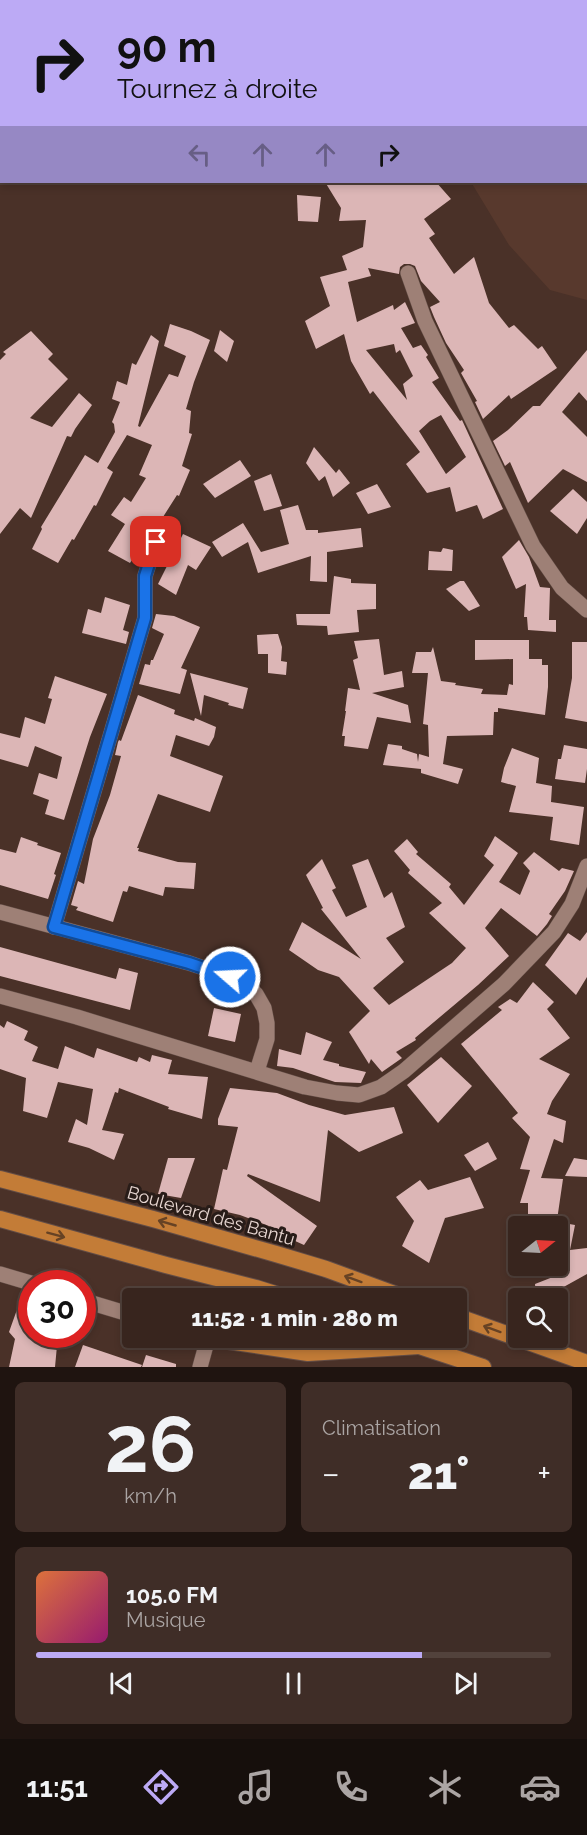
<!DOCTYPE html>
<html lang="fr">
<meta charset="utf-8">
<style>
:root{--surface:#38251e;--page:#3f2d27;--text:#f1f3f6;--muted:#aba5a4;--line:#52423c;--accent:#bcaaf5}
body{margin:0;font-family:Raleway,sans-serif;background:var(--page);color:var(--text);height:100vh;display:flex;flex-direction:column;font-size:22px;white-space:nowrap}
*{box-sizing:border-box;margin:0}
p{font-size:20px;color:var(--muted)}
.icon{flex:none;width:33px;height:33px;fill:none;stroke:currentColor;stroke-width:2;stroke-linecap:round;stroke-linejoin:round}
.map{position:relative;height:1367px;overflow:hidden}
.drawer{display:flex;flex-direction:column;gap:15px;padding:15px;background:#1f1410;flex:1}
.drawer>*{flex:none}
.hud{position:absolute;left:0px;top:0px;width:588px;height:183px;box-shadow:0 3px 9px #0003,0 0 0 2px var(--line);background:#bcaaf5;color:#111;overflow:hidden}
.needle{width:39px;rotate:72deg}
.buttons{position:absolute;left:508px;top:1216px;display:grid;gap:12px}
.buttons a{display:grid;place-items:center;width:60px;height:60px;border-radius:6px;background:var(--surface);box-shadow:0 3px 9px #0003,0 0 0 2px var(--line);font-size:30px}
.speed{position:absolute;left:18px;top:1270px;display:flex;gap:12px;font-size:30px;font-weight:700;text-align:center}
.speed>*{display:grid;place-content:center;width:78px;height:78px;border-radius:50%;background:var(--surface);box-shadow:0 3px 9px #0003,0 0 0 2px var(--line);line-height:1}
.speed .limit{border:9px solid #d22;background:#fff;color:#111}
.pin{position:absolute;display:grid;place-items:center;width:51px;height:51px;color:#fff;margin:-26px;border-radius:12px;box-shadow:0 3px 9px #0006}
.me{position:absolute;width:66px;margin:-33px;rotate:289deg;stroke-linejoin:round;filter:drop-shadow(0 0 4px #0008)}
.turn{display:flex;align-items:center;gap:21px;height:126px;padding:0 18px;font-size:27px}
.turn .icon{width:78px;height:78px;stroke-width:2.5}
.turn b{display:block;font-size:42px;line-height:51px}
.lanes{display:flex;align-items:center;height:57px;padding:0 18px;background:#0003;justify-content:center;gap:30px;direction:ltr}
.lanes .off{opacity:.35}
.big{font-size:45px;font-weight:800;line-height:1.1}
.drawer .tile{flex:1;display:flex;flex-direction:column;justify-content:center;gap:9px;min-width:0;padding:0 21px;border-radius:9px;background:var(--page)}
.drawer .dial{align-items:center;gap:0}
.dial b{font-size:78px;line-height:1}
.song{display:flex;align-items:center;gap:18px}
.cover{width:72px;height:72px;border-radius:9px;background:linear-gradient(135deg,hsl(20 70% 55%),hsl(320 70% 35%))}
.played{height:6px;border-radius:3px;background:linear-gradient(90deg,var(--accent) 75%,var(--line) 75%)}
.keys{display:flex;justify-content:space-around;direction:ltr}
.heat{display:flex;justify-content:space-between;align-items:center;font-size:33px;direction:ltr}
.drawer .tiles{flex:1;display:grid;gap:15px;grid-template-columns:1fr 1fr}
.tile:last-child{grid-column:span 2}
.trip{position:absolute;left:122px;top:1288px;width:345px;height:60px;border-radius:6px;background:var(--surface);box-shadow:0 3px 9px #0003,0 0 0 2px var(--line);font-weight:800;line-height:60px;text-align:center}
.tabs{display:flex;height:96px;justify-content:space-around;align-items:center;background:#160f0c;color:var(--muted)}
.tabs .icon{width:42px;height:42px}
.tabs .on{color:var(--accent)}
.tabs b{font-size:27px;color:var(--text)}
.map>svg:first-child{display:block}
</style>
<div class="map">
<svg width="587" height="1367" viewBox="0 0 587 1367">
<rect width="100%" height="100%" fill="#4a3128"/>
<!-- built -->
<path fill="#58392d" d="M587 65V300L550 290 509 245 471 182H586Z"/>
<!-- building -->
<g fill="#dcb6b6" fill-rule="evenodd">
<path d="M325 182H436L451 199 424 219 435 234 429 238 454 274 474 257 489 303 509 328 514 325 538 349 542 346 557 368 511 399 509 395 483 419 475 402 477 401 461 373 464 370 446 343 434 317 430 307 440 302 421 281 415 266 410 264H404L400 267 399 274 368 268 371 276 348 282 357 322 393 305 394 310 405 302 415 323 401 328 413 348 421 345 428 355 426 357 439 378 432 382 460 421 462 420 503 509 483 519 477 505 456 512 450 487 427 493 406 464 420 452 373 391 370 394 351 361 344 334 316 349 305 321 330 306 320 277 347 270 342 256 363 247 366 220 339 221 341 208ZM394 344 396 353 400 350 413 376 403 384 407 400 366 350ZM441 415 466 457 446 474 419 431 430 421Z"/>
<path d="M297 195 321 197 318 222 298 221Z"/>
<path d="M170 324 191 331 210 340 194 382 186 409 191 411 189 433 192 434 182 466 190 470 179 496 177 495 163 517 154 525 130 563 108 551 125 524 111 515 124 497 131 502 146 478 139 475 152 445 127 435 107 468 113 472 96 506 94 505 74 540 72 539 58 563 32 549 42 529 41 527 85 455 98 463 115 432 114 424 112 422 120 402 112 399 117 381 127 385 132 363 136 365 151 335 159 341 138 426 140 427 169 374 178 377 186 356 164 346Z"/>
<path d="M220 330 234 341 227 362 214 351Z"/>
<path d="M31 331 53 354 48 359 68 379 30 418 52 427 79 393 92 405 75 429 71 437 67 436 31 518 20 508 0 534V360L6 354 3 352Z"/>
<path d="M587 350V401L579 392 562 412 587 437V482L563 469 528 503 510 462 505 466 493 441 508 430 533 406H540Z"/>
<path d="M314 447 336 473 339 469 350 483 333 497 325 476 319 481 306 463Z"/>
<path d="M240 460 251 476 215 498 203 484Z"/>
<path d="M271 474 282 506 264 511 254 481Z"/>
<path d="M377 484 391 507 368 514 356 493Z"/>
<path d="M573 489 587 502V518L577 534 550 511Z"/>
<path d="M298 505 306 530H318V533L361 528 363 547 327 552V582L310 581 311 556 258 573 248 542 222 557 212 542 243 523 261 552 289 544 280 510Z"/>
<path d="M183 534 211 547 196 570 188 565 176 595 158 584Z"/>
<path d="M519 540 529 557 540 587 550 588 549 620H556V632L528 630 527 617H524L526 584 516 589 502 557Z"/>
<path d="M443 548 453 550 452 571 428 570 429 551 441 552Z"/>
<path d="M334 576 351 579V583L376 584V609L357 610 359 632 328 635 327 626 297 625 296 614H330Z"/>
<path d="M460 581H464L480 606 469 611 446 589Z"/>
<path d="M105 597 130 605 123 630 129 632 126 644 82 633 88 609 101 613Z"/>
<path d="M156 614 174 616 200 627 181 668 187 670 180 694 139 684 145 664 150 665 151 660H153L164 634 152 628Z"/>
<path d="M274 634H278L282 647 281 661 287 662 286 675 268 673V654H258L257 635Z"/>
<path d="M379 639 384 675 402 671 404 687 372 693 408 705 411 723 377 717 368 749 344 746 345 736H342L346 711H345L348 688 360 690 353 660 358 658 354 641Z"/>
<path d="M475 640H529V659H542V665H548V687L545 715 498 708V712H494L493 735 447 736 443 764 463 769 458 784 421 773V769L383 765 388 744 402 746V749L417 754 418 762 419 754 429 757 428 725 423 724 428 673H412L416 652H431L433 647 441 681 456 683 455 685 483 689 481 694 507 695 509 684 513 685V659L475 660Z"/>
<path d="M572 642H587V722L565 718 572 678Z"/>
<path d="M190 673 248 688 243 709 228 705 229 703 204 695 201 716Z"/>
<path d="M55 676 107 694 90 737 64 820 45 814 49 800 33 794 39 773 57 779 62 757 35 746 28 767 0 759V733L20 738 25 717 45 724 52 699 48 698Z"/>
<path d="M138 695 175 710 174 714 194 721 195 718 216 727 214 737 209 746 176 735 170 756 223 776 210 812 158 794 137 848H139L138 851 178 862 196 863 194 889 165 887 163 896 129 886 127 892 123 891 113 922 76 910 78 907 71 905 78 881 84 884 93 839 110 795 121 756 115 755 118 742 119 740 121 741Z"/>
<path d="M564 745 587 749V769L585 783 555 779 558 759H561Z"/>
<path d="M512 748 539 758 536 783 552 786 551 802 584 807 579 845 550 840 553 817 509 812 516 786 501 782 504 768Z"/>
<path d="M495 836 518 853 499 882 520 895 530 871 523 863 534 852 559 871 562 868 574 871 565 891 549 914 552 916 547 924 537 936 501 908 485 928 509 956 478 985 415 1038 416 1040 396 1052 402 1058 382 1072 371 1059 369 1064 349 1032 370 1011 339 977 318 970 289 950 302 922 361 959 321 909 323 908 306 875 322 859 336 888 332 890 346 917 367 907 352 865 368 859 384 898 392 892 405 927 386 938 404 962 373 988 389 1005 452 963 466 948 429 913 442 903 408 873 410 870 394 851 407 839 418 852 416 854 451 884 449 887 464 905 494 865 484 856Z"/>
<path d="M21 837 38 843 37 845 61 853 54 874 56 875 48 899 0 885V849L16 853Z"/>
<path d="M587 932V977L576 995 545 965 568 933 580 941Z"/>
<path d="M0 947 116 979 119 968 138 973 130 1010 0 976Z"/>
<path d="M533 982 554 1002 547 1009 570 1038 539 1059 570 1074 552 1101 547 1114 566 1121 563 1143 554 1139 541 1178 563 1179 556 1227H528V1203H520L530 1170 520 1169 530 1137 512 1118 518 1113 461 1044 502 1010 498 1007 510 999 517 1003Z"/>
<path d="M214 1008 241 1014 235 1042 208 1036Z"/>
<path d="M7 1021 28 1031 24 1040 38 1047 32 1061 58 1069 65 1046 94 1058 97 1048 137 1062 139 1057 150 1062 152 1055 172 1060 168 1074 208 1077 202 1119 168 1109 169 1107 119 1088 118 1093 115 1092 102 1130 124 1134 114 1160 89 1148 68 1142 76 1119 87 1125 93 1089 58 1082 47 1118 23 1111 26 1078 0 1069V1025L4 1028Z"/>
<path d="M306 1032 332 1042 323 1060 339 1064V1066L366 1072 361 1083 335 1082 293 1068 277 1066 279 1049 301 1055Z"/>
<path d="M441 1057 472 1086 438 1123 407 1085Z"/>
<path d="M230 1088 277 1093 309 1105 345 1115 394 1107 403 1133 359 1152 328 1130 320 1202 248 1174 247 1176 317 1226 304 1245 273 1231 274 1228 240 1215 214 1209 223 1169 227 1170 238 1127 218 1125V1119Z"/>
<path d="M488 1142 497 1159 475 1171 464 1155Z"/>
<path d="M168 1158H195L181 1198 158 1194Z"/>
<path d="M574 1158 587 1160V1177L565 1176Z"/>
<path d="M470 1177 484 1208 445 1218 429 1263 402 1246 414 1221 396 1197 420 1180 428 1190Z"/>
<path d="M558 1222 575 1225 570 1250 587 1248V1274L560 1289 563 1299H547L536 1296 535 1284 558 1275 554 1269 558 1268Z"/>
<path d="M19 1304 32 1309V1335H58L55 1367H9L15 1339 9 1332Z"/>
<path d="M83 1345 142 1365 141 1367H75Z"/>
<path d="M146 1355 176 1364V1367H142Z"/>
</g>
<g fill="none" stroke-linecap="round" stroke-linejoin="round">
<!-- minor casing -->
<g stroke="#634d46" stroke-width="16">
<g id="minor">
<path d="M408 273 425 321 533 546 562 588 587 610"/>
<path d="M0 912 189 963 242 981 256 994 264 1008 267 1023V1039L257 1071"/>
<path d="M54 927 145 618V576L156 542"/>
<path d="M0 996 77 1017 305 1087 337 1093 359 1095 381 1087 404 1071 504 984 554 932 572 904 587 866"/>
<path d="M0 1274 34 1284"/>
<path d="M82 1300 132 1315"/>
<path d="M200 1367 208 1338"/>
</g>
</g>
<!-- trunk casing -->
<g stroke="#634d46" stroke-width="18">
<g id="trunk">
<path d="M0 1179 153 1219 276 1254 326 1269 408 1299"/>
<path d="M0 1219 166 1265 256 1288 291 1299"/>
<path d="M456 1316 587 1363"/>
<path d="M208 1338 308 1353 419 1346"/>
<path d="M410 1343 483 1367"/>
</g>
</g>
<!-- minor -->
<use href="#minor" stroke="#9e8076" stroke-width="15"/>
<!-- trunk -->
<use href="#trunk" stroke="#c37c37" stroke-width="16"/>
</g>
<!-- one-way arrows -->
<defs><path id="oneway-shaft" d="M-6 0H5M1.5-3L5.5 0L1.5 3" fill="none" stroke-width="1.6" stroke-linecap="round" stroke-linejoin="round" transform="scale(1.5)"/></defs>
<g stroke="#664224">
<use href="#oneway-shaft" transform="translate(167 1223) rotate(-164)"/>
<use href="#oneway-shaft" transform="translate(56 1235) rotate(15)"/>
<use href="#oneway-shaft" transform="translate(353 1279) rotate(-160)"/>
<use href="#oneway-shaft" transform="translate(492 1329) rotate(-160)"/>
</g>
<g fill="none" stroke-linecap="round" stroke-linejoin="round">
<!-- route casing -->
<g stroke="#114b97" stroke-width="15">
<path id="route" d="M156 542 145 576V618L54 927 189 963 230 977"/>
</g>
<!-- route -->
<use href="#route" stroke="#1a73e8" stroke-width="10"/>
</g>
<g text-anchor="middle" stroke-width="6" stroke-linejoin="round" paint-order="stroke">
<!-- street labels -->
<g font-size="18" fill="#e8d7d2" stroke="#281c18">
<text transform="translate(211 1216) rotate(16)" y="6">Boulevard des Bantu</text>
</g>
</g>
</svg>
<div class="buttons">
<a><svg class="needle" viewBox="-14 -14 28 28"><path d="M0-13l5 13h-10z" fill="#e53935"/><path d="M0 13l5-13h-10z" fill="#aba5a4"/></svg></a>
<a><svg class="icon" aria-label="search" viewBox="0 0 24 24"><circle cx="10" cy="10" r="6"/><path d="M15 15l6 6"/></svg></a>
</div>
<div class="speed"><div class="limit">30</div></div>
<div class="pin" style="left:156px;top:542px;background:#d93025"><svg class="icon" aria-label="arrive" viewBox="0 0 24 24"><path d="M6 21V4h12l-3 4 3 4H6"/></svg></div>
<svg class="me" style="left:230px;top:977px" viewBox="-20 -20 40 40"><circle r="17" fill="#1a73e8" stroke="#fff" stroke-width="3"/><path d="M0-11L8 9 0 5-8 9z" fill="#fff"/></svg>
<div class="trip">11:52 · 1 min · 280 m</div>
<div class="hud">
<div class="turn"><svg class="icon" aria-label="right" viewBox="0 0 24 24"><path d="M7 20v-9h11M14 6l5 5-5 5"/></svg><div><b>90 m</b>Tournez à droite</div></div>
<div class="lanes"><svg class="icon off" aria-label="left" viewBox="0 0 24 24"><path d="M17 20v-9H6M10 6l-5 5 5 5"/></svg><svg class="icon off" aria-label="ahead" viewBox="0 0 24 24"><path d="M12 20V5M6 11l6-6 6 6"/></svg><svg class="icon off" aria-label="ahead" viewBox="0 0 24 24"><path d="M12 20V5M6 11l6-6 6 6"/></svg><svg class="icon" aria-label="right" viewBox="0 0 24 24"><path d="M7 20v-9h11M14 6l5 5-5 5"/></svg></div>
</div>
</div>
<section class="drawer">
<div class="tiles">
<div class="tile dial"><b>26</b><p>km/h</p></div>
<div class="tile"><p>Climatisation</p>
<div class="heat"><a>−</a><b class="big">21°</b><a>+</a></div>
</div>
<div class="tile">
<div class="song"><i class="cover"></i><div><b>105.0 FM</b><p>Musique</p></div></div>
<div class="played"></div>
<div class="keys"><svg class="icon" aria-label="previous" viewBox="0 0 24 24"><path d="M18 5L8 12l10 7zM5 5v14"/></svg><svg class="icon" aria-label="pause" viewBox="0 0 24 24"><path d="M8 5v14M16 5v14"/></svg><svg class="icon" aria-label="next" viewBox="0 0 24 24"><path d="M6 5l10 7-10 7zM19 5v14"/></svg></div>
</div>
</div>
</section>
<nav class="tabs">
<b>11:51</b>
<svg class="icon on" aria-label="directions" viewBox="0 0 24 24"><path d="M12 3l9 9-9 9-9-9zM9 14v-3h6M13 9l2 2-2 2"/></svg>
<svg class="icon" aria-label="music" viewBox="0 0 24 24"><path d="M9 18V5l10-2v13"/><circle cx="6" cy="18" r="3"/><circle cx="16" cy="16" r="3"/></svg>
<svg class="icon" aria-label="phone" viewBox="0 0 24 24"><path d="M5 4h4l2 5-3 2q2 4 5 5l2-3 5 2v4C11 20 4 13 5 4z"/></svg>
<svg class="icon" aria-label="climate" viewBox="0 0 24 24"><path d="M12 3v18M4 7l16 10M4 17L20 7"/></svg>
<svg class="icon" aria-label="car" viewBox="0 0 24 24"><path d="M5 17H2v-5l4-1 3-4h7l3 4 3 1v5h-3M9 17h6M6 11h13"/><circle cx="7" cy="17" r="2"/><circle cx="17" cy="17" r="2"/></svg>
</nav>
